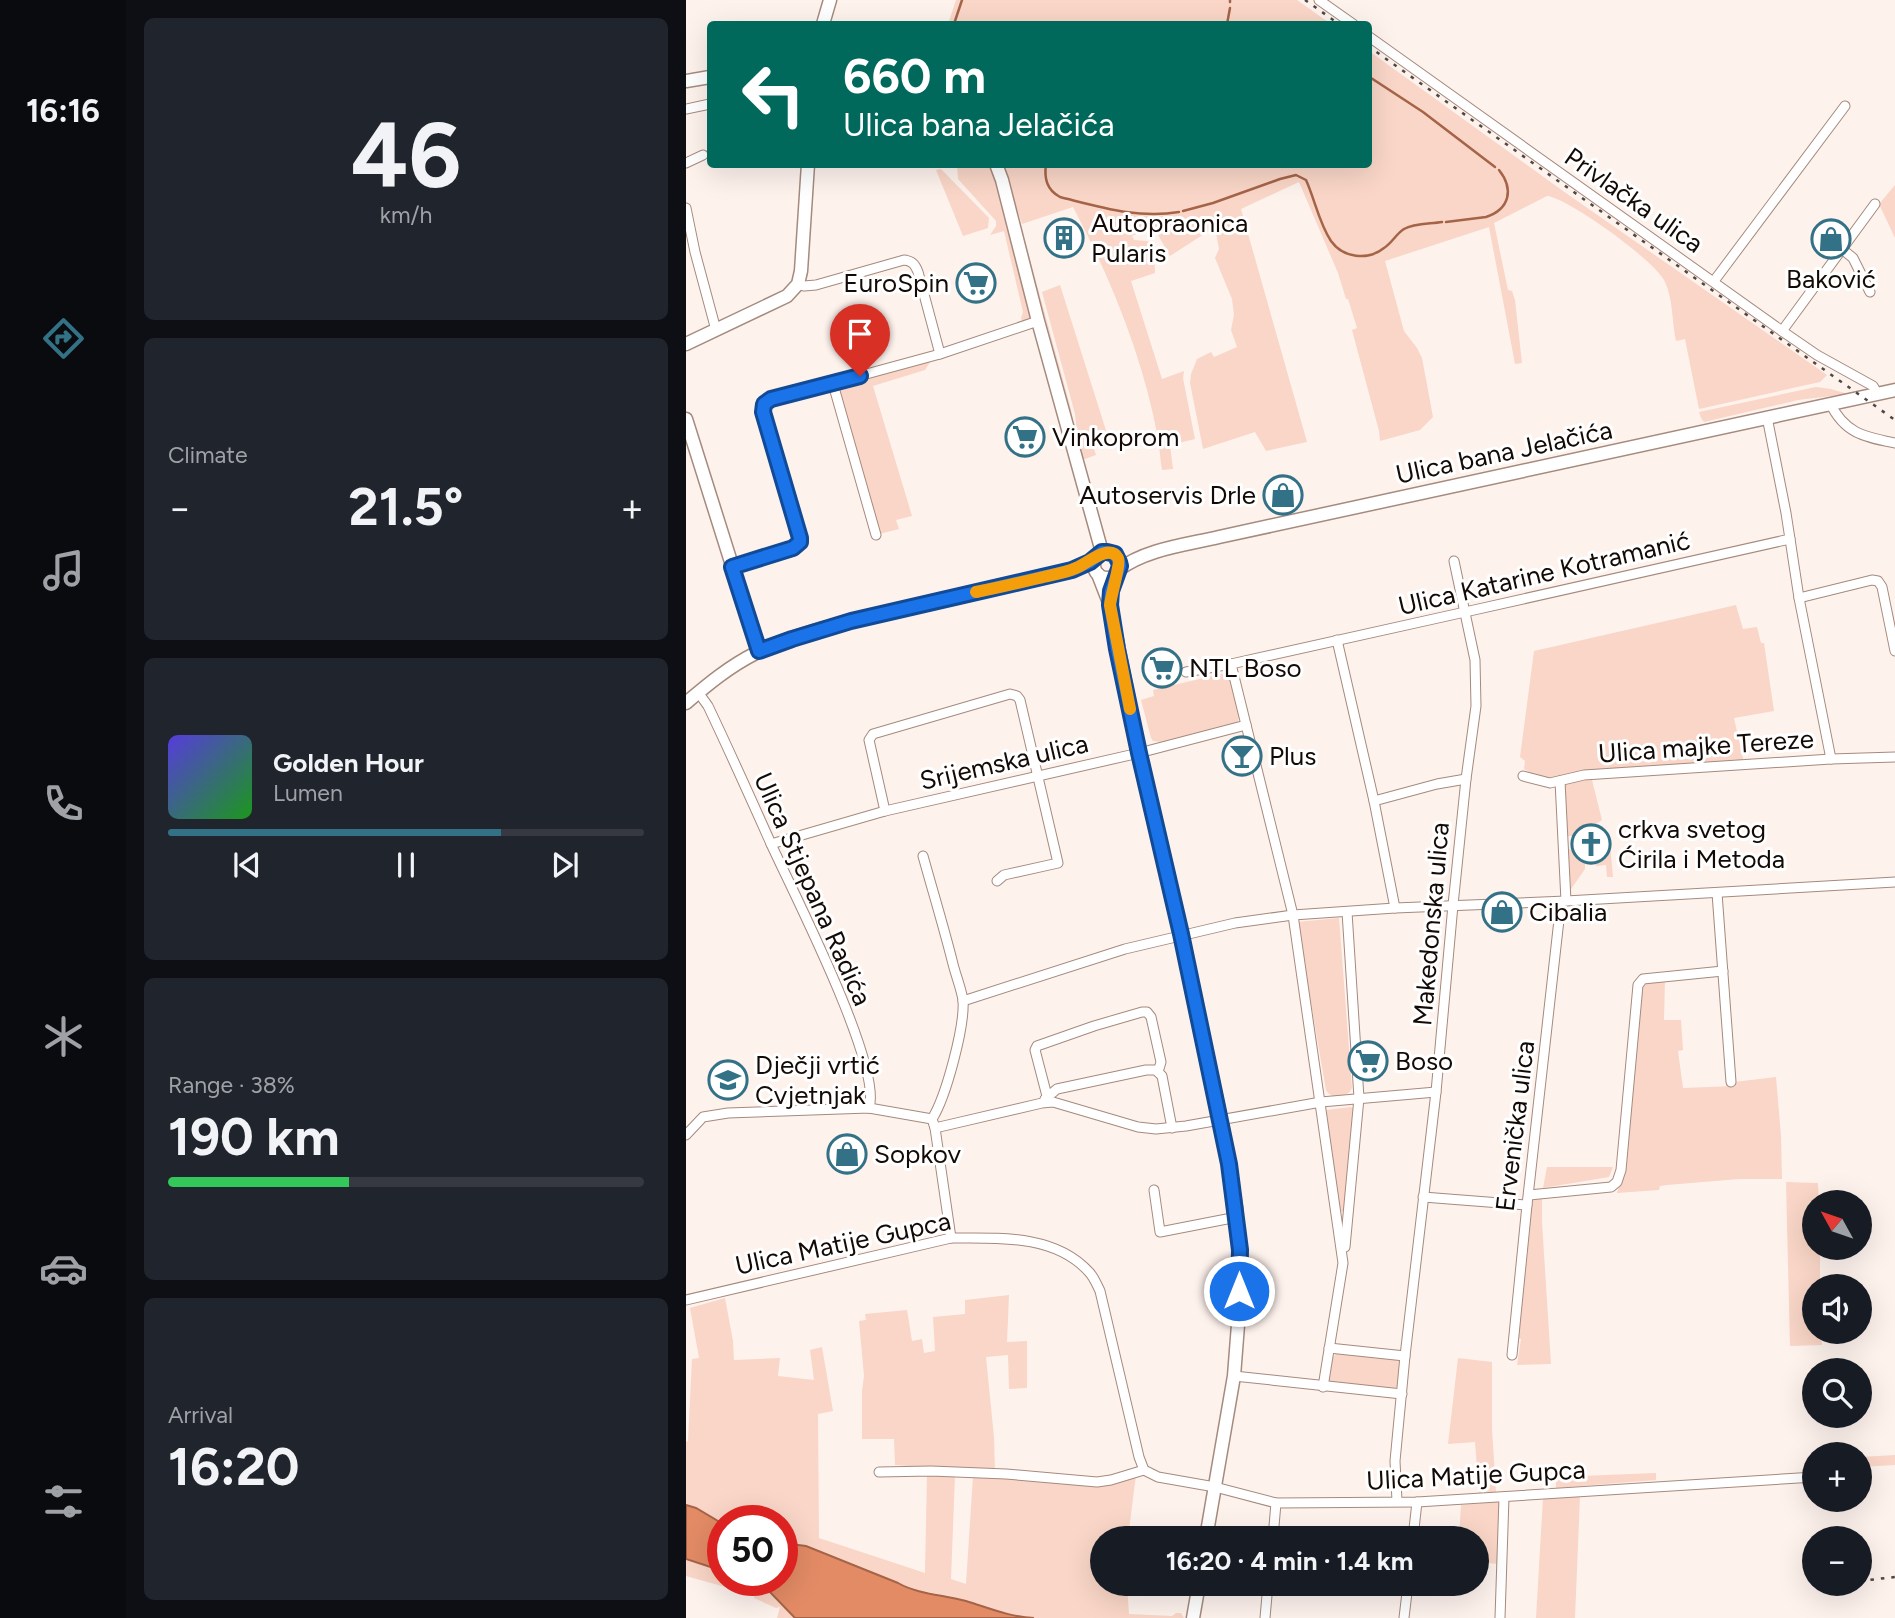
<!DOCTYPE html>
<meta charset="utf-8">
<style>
:root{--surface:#171b24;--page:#20242c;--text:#f1f3f6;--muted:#9ea1a6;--line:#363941;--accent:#337187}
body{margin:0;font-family:Figtree,sans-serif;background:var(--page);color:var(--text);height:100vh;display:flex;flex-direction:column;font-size:26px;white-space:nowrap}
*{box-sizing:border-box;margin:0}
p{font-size:23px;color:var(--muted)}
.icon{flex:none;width:38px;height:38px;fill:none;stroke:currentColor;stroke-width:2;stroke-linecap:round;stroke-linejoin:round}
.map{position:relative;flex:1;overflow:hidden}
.details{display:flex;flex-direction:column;gap:18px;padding:18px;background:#0d0f14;width:560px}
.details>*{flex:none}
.guide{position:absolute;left:21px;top:21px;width:665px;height:147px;border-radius:7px;box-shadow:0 7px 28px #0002;background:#00695c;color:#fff;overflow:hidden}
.needle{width:46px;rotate:310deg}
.tools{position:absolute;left:1116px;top:1190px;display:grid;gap:14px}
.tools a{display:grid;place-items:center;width:70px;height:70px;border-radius:50%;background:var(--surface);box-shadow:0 7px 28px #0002;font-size:35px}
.speed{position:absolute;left:21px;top:1505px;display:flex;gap:14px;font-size:35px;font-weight:700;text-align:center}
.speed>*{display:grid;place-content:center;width:91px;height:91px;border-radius:50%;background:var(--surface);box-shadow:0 7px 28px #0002;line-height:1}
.speed .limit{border:10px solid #d22;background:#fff;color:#111}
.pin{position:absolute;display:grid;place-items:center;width:60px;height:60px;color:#fff;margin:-72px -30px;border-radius:50% 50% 50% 0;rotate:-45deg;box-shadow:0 0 7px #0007}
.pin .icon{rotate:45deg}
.me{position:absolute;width:77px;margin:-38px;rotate:0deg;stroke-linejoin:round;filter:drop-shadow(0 0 5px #0008)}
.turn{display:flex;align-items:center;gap:24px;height:147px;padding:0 21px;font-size:32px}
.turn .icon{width:91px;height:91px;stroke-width:2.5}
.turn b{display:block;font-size:49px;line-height:60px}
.big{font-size:52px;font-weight:700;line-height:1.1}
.details .widget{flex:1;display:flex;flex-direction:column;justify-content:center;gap:10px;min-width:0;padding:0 24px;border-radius:10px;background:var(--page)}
.details .dial{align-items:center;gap:0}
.dial b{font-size:91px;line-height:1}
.song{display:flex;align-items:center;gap:21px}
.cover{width:84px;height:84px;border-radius:10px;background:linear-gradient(135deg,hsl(250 70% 55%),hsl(120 70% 35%))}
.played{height:7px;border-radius:4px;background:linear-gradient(90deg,var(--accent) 70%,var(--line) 70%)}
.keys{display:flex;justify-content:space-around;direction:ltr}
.heat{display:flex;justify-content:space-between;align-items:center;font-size:38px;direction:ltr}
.charge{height:10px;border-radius:5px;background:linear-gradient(90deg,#34c759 38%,var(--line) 0)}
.trip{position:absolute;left:404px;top:1526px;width:399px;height:70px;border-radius:35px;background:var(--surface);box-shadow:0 7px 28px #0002;font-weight:700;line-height:70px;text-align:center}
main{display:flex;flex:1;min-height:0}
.dock{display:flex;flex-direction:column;width:126px;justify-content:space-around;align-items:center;background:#090b0e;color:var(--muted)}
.dock .icon{width:49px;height:49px}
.dock .on{color:var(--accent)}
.dock b{font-size:32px;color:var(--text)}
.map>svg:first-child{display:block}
</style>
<main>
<nav class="dock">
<b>16:16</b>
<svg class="icon on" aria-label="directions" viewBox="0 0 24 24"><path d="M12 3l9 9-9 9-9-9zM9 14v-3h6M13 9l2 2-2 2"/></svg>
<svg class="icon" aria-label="music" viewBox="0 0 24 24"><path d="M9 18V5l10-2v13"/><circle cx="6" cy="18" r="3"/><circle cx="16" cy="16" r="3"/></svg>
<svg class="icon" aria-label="phone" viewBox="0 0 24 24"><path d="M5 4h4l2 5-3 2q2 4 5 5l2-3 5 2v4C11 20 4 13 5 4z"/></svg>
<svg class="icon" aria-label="climate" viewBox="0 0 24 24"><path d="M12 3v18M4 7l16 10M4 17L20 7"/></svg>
<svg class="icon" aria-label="car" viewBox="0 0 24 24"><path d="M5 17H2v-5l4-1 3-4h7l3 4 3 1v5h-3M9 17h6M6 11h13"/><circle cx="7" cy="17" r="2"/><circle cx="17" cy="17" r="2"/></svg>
<svg class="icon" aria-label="filters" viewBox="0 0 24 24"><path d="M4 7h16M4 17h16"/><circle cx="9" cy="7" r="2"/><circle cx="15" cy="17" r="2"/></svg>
</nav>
<section class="details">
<div class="widget dial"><b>46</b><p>km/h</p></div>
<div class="widget"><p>Climate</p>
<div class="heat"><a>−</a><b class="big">21.5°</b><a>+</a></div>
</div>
<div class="widget">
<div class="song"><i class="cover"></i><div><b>Golden Hour</b><p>Lumen</p></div></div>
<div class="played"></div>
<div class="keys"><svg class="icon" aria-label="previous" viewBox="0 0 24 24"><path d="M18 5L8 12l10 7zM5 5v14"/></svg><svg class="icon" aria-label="pause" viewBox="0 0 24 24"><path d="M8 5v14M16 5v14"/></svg><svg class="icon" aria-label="next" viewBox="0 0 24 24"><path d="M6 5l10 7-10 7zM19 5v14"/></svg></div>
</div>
<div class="widget"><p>Range · 38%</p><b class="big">190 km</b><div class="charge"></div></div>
<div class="widget"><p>Arrival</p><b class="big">16:20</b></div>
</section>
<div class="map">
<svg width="1209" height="1618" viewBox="0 0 1209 1618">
<rect width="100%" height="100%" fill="#fef2ed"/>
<!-- green -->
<g fill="#f9d6c7">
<path d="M270 0H611L645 24H262Z"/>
<path d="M683 51 877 191 1141 375 1134 382 1013 409 999 339 990 341C986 323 987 298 979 282 971 262 882 198 861 196L808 223 822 290 826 291 829 300 836 363 829 364 803 227 699 261 718 331 731 348 736 358 747 417 734 430 694 441 693 431 666 330 671 328 662 299H660L652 273 613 182 555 209 621 442 580 451 569 432 517 449 504 383 505 374 511 359 525 352 528 357 551 347 545 330 548 315 546 299 529 258 533 249 529 227 484 256 467 226 446 236 448 240 462 241 468 251 469 273 445 281 476 379 498 371 497 378 509 439 484 445 487 469 476 470C474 460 474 449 472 438 457 357 425 279 387 207L336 224 326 194 385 409 390 440 317 165 682 164Z"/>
<path d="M271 165H303L304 167 310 182 346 312 343 321 337 324 335 318 337 312 318 231 304 235 310 226V221L272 179Z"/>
<path d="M255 169 303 218 302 228 277 236 250 170Z"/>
<path d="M1209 185V238L1193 204Z"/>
<path d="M374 285 424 443 408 449 410 455 396 460 393 450 389 414 356 292Z"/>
<path d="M246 359 239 370 187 386 226 516 210 520 213 529 193 534 152 387Z"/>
<path d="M1130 387 1145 389 1162 394 1112 400 1018 422 1015 418 1013 412Z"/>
<path d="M1050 605 1057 629 1071 627 1075 643H1078L1088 711 1048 718 1058 763 870 779 854 778 838 769 839 761 834 757 848 651Z"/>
<path d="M543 672 554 714 552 721 549 724 475 742 467 741 465 738 455 700 468 696 467 690Z"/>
<path d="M906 780 916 820 910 824V827H899V832L895 836H879V826L881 823 878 821 877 786 881 782Z"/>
<path d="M924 845 927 877H921L920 865 910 866V857L911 856V851L915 846Z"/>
<path d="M882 849 892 851V856H899V869L885 889Z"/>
<path d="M653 918 666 1088C662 1098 645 1100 640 1090L611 922Z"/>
<path d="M979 978 978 1020H995L997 1050 992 1051 997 1088 1048 1086V1082L1090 1077 1095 1136 1096 1179H1053L981 1185 974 1186 973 1190 931 1193 938 1169 955 986 957 982Z"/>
<path d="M665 1107 669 1110 659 1211 654 1212 640 1110Z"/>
<path d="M861 1167H927L923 1177 857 1188Z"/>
<path d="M1100 1182 1132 1183 1133 1202H1129V1248H1134V1286H1129V1332H1135L1136 1345 1104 1346Z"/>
<path d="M856 1196V1222L865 1364 831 1365 835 1339 830 1338 845 1199Z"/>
<path d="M323 1295 321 1342 341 1341V1388L323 1389 322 1355 300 1357 308 1437 309 1472 209 1465 208 1439H176V1391L178 1376 173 1321 180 1320 179 1314 221 1310 226 1341 236 1339 238 1353 249 1351 247 1317 279 1314V1300Z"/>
<path d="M39 1298 47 1341 48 1360 94 1358 92 1376 128 1380 124 1350 136 1347 147 1411 132 1414 133 1538 239 1573 241 1473 269 1475 265 1579 280 1584 287 1476 386 1483 450 1475 442 1538H416V1584H441L443 1614 486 1616 490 1613H495L498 1618H337L243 1592 226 1590 184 1572 143 1557 96 1543V1521H37V1524L10 1508 0 1505V1442L2 1441 6 1359 13 1358 4 1308Z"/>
<path d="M651 1353 712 1358 715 1361 713 1386 707 1389 645 1382 643 1380 647 1357Z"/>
<path d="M772 1358 806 1362V1429L810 1492 793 1493 789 1442 762 1444Z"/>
<path d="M1209 1455V1465L1174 1467V1457Z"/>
<path d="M970 1473V1480L870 1488V1477Z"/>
<path d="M894 1496 889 1618H850L857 1498Z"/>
<path d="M815 1501 813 1564 791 1562V1538H773L775 1505Z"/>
<path d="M0 1559 37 1571V1580H64L84 1592 109 1618H91L94 1607 90 1608 68 1598V1595L0 1576Z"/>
</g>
<!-- water -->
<g fill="#e38b65" stroke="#a56448" stroke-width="2">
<path d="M0 1505 10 1508 37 1524V1571L0 1559Z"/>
<path d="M96 1543 120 1546 212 1583C231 1594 258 1595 280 1601 303 1608 324 1617 348 1618H109L84 1592 64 1580H96Z"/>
</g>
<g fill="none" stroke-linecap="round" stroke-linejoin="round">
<!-- stream -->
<g stroke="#a56448" stroke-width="2.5">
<path d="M544 0V2"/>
<path d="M268 24 276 0"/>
<path d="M541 24 544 8"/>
<path d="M682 76 737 112 809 167"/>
<path d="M360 164C358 179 361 190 374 197 414 207 452 219 493 212"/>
<path d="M497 211 527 203 594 179 610 175 620 180C629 200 633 223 645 241 657 258 682 261 698 248 706 243 710 234 718 229 728 223 744 224 756 222"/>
<path d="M760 222 800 217C824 209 828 189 813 170"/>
</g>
<!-- street casing -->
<g stroke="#a58a7e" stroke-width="11">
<g id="street">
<path d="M633 0 667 24"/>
<path d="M682 36 1096 331 1131 355 1187 386 1191 393"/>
<path d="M0 109 24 104"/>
<path d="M0 163 17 155"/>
<path d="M0 208 9 252 30 330"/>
<path d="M1156 249 1167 258 1184 292"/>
<path d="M1028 281 1159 106"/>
<path d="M112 284 118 286 130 285 218 260C226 261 229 264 232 272L254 354"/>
<path d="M1096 331 1189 204"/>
<path d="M147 384 190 535"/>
<path d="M1144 403C1159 434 1179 437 1209 443"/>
<path d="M1104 539 1113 598 1145 759"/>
<path d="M46 567 107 548 114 542 77 412 78 404 81 401 254 354 352 321"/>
<path d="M1113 598 1186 580 1192 581 1196 587 1209 651"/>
<path d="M651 640 688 801 709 908"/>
<path d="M545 664 607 915 657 1263 637 1387"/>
<path d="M500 672 545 664 779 612 1104 539 1100 513 1081 417"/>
<path d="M12 692 22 706C44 752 65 799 86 846 107 892 197 1067 183 1108"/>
<path d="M837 776 864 783 898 775 1145 759 1209 757"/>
<path d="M874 781 880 901"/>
<path d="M688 801 751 784 780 779"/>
<path d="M199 811 183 740 187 734 324 694 331 696 334 700 372 863 318 875 311 881"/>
<path d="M85 844 199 811 453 753 560 725"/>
<path d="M237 856C247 892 258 928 267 964 270 976 275 988 277 1000 279 1026 260 1097 246 1119"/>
<path d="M1031 893 1045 1082"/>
<path d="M277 1001 439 949 549 923 607 915 709 908 880 901 1209 882"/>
<path d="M361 1096 349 1050 351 1046 408 1026 456 1012H461L465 1017 475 1062 472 1072"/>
<path d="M359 1099 371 1089 460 1070H470L476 1076 486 1128"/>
<path d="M249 1128 356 1103 367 1102 452 1127 470 1129 500 1126 635 1102 750 1092"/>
<path d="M0 1135 17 1117 42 1113 183 1108 246 1119 249 1128 265 1238"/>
<path d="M468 1190 474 1232 551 1217"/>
<path d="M843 1195 925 1187 931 1182 935 1170 952 985 957 979 1037 971"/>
<path d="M737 1197 841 1205"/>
<path d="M659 1247 673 1098 661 912"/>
<path d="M0 1300 265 1238C312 1238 369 1234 403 1272 408 1277 411 1285 414 1291L453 1457 458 1470 472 1477 529 1487 590 1503 731 1502 1129 1477"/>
<path d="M643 1348 719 1356"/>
<path d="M826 1355 841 1205 875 902"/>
<path d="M548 1376 716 1394"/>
<path d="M193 1472 245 1471 320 1474 411 1482 425 1480 458 1470"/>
<path d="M711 1501 709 1461 719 1356 750 1092 767 905 780 779 790 706 789 660 768 561"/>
<path d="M587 1538 590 1503"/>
<path d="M727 1538 731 1502"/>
<path d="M579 1618 582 1584"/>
<path d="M718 1618 722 1584"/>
<path d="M814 1618 818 1497"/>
</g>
</g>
<!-- secondary casing -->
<g stroke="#a58a7e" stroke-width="15">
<g id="secondary">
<path d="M137 24 144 0"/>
<path d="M0 81 24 77"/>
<path d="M310 164 316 180 352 321 416 552"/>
<path d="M0 344 101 296 112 284 115 271 122 164"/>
<path d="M0 419 73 651"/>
<circle cx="421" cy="565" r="13"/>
<path d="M432 570C460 549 499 545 533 537L1209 390"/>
<path d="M412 574 424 605 453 753 495 934 535 1120 550 1208 553 1250V1312L548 1376 520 1538"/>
<path d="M0 703C22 684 44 666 70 653 110 632 164 622 208 611 268 598 327 584 386 570L410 558"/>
<path d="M507 1618 513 1584"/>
</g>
</g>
<!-- street -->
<use href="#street" stroke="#fff" stroke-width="9"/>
<!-- secondary -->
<use href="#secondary" stroke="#fff" stroke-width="12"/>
<!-- rail -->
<g stroke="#504742" stroke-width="2.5" stroke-dasharray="3.5 7" stroke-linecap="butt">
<path d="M619 0 653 24"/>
<path d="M682 46 1209 420"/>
<path d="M1174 1581 1209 1577"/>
</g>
</g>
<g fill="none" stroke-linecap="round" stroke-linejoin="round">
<!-- route casing -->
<g stroke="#114b97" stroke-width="18">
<path id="route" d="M174 376 85 399 78 404 77 412 114 538V542L107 548 46 567 73 651 106 639 165 621 386 570 404 562 416 552H421L429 554 433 562 434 566 425 591 424 605 431 649 453 753 495 934 543 1164 554 1250 553 1291"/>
</g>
<!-- route -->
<use href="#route" stroke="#1a73e8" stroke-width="12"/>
<!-- slow -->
<path stroke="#f59e0b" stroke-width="12" d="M290 592C311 588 332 583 353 578 365 575 379 573 390 568 401 564 423 543 432 558 435 563 425 595 424 605L444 709"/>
</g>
<!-- icons -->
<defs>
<g id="building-ring" transform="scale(2.0125)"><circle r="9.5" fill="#fff" stroke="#337187" stroke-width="1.5"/><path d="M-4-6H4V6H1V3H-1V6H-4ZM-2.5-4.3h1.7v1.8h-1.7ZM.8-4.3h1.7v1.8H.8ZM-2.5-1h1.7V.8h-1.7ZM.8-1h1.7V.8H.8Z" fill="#337187"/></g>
<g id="shop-ring" transform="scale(2.0125)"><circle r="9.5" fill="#fff" stroke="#337187" stroke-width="1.5"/><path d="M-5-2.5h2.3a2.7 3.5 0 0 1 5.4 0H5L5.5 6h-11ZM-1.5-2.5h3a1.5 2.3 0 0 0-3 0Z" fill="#337187"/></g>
<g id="supermarket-ring" transform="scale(2.0125)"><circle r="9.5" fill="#fff" stroke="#337187" stroke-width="1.5"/><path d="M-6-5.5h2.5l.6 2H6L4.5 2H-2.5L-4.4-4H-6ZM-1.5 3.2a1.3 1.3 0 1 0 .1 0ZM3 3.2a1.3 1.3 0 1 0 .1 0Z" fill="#337187"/></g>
<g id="bar-ring" transform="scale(2.0125)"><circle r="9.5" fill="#fff" stroke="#337187" stroke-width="1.5"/><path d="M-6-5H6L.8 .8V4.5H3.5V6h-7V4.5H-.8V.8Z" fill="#337187"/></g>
<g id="church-ring" transform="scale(2.0125)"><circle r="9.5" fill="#fff" stroke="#337187" stroke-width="1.5"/><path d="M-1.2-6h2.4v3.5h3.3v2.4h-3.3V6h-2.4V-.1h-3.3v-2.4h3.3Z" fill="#337187"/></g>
<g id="school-ring" transform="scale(2.0125)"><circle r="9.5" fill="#fff" stroke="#337187" stroke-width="1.5"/><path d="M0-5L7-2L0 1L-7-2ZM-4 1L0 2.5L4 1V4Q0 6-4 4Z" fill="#337187"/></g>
</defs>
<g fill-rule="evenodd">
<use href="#building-ring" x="378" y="238"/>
<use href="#shop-ring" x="1145" y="239"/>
<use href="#supermarket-ring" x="290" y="283"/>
<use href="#supermarket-ring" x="339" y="437"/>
<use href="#shop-ring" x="597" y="495"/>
<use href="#supermarket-ring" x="476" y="668"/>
<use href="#bar-ring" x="556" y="756"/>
<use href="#church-ring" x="905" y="844"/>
<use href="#shop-ring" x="816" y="912"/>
<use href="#supermarket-ring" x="682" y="1061"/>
<use href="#school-ring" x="42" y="1080"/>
<use href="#shop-ring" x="161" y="1154"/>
</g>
<g text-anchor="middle" stroke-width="6" stroke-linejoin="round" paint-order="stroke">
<!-- street labels -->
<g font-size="26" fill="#130a06" stroke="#fff">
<text transform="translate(948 200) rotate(35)" y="9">Privlačka ulica</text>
<text transform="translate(818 452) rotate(-12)" y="9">Ulica bana Jelačića</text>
<text transform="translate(858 573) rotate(-13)" y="9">Ulica Katarine Kotramanić</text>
<text transform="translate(1020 746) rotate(-4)" y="9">Ulica majke Tereze</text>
<text transform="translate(318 762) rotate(-13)" y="9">Srijemska ulica</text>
<text transform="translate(127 889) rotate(66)" y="9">Ulica Stjepana Radića</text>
<text transform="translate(745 924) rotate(-85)" y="9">Makedonska ulica</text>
<text transform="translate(829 1126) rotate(-83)" y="9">Ervenička ulica</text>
<text transform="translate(157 1243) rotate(-12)" y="9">Ulica Matije Gupca</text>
<text transform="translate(790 1475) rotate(-3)" y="9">Ulica Matije Gupca</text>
</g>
<!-- poi labels -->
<g font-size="26" fill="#130a06" stroke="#fff" text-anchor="start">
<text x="405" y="232">Autopraonica<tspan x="405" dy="30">Pularis</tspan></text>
<text x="1145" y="288" text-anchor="middle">Baković</text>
<text x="263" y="292" text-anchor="end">EuroSpin</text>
<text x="366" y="446">Vinkoprom</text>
<text x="570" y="504" text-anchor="end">Autoservis Drle</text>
<text x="503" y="677">NTL Boso</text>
<text x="583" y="765">Plus</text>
<text x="932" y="838">crkva svetog<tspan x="932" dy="30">Ćirila i Metoda</tspan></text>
<text x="843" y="921">Cibalia</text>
<text x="709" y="1070">Boso</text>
<text x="69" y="1074">Dječji vrtić<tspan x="69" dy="30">Cvjetnjak</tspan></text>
<text x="188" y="1163">Sopkov</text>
</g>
</g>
</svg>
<div class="tools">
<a><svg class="needle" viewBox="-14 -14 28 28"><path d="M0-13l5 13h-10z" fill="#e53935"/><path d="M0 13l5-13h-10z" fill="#9ea1a6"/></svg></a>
<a><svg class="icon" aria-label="sound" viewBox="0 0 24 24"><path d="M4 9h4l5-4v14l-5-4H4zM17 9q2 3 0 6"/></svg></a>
<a><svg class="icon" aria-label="search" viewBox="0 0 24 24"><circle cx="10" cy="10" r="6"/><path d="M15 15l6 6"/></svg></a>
<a>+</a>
<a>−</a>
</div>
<div class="speed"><div class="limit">50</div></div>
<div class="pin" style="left:174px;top:376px;background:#d93025"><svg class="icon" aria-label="arrive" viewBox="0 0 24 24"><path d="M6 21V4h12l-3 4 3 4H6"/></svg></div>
<svg class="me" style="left:553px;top:1291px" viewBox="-20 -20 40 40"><circle r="17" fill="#1a73e8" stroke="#fff" stroke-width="3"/><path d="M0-11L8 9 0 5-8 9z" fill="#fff"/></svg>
<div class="trip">16:20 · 4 min · 1.4 km</div>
<div class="guide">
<div class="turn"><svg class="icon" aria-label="left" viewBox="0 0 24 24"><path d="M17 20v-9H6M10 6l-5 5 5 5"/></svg><div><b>660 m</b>Ulica bana Jelačića</div></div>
</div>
</div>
</main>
